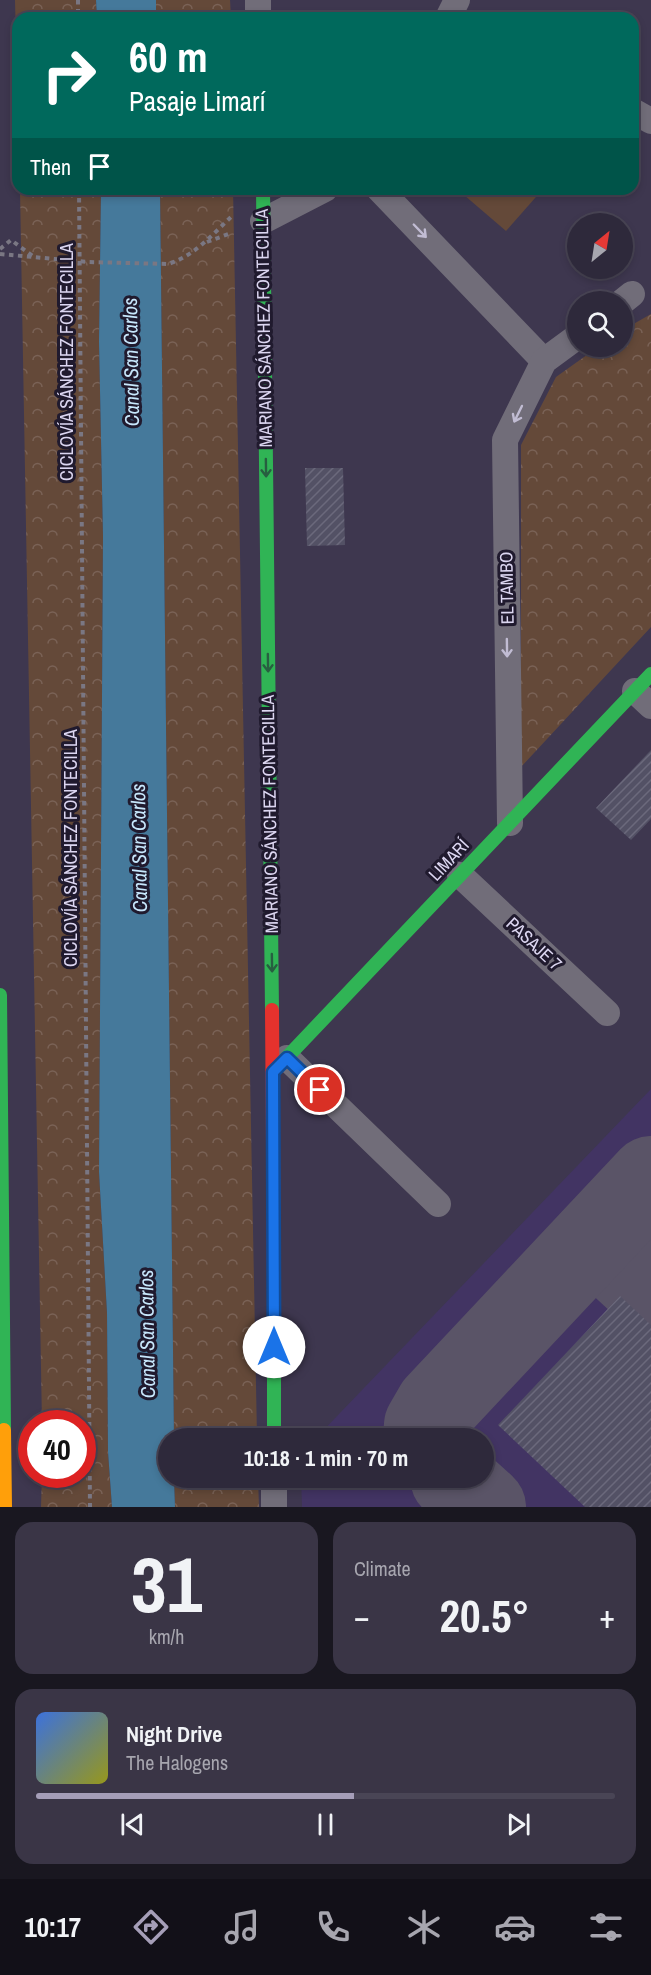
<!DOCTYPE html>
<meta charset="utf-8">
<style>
:root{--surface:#2e293b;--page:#3a3546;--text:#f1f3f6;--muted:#a7a6af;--line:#494555;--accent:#a59eb8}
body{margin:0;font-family:"Archivo Narrow",sans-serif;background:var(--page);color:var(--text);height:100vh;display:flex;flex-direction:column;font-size:22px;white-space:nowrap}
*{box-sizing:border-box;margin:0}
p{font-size:20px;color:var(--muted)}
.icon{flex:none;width:33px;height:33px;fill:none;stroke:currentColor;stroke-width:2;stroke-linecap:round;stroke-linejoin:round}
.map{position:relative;height:1507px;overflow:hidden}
.details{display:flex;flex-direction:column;gap:15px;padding:15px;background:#191720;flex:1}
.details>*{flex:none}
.guide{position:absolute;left:12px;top:12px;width:627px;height:183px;border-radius:18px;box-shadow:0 3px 9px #0003,0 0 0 2px var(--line);background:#00695c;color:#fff;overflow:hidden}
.needle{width:39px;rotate:30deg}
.tools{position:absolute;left:567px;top:213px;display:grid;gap:12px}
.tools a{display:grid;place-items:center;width:66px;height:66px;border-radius:50%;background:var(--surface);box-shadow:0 3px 9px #0003,0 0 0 2px var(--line);font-size:30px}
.speed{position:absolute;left:18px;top:1410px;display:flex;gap:12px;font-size:30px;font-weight:700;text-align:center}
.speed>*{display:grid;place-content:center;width:78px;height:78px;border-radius:50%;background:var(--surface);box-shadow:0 3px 9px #0003,0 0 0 2px var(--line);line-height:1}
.speed .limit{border:9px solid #d22;background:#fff;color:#111}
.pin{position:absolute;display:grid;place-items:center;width:51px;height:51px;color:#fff;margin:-26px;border:3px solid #fff;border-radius:50%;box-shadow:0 2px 6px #0007}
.me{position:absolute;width:66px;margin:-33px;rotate:0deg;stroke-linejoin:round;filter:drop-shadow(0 0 4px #0008)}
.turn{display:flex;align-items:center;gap:21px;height:126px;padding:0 18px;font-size:27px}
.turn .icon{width:78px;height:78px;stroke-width:2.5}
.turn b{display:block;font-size:42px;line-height:51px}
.then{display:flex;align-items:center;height:57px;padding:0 18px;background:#0003;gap:12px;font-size:22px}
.big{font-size:45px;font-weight:700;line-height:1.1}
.details .card{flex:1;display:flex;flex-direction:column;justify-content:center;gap:9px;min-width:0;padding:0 21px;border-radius:18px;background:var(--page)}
.details .dial{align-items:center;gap:0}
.dial b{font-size:78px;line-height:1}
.song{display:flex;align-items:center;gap:18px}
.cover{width:72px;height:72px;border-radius:9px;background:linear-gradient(135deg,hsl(220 70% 55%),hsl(60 70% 35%))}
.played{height:6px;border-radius:3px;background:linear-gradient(90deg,var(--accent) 55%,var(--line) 55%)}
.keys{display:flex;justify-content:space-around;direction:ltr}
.heat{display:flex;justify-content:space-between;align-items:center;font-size:33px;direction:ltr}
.details .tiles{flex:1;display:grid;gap:15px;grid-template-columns:1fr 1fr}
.card:last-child{grid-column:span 2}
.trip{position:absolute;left:158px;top:1428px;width:336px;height:60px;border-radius:30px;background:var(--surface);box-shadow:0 3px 9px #0003,0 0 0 2px var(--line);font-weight:700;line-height:60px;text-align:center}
.menu{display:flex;height:96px;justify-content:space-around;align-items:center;background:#121018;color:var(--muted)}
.menu .icon{width:42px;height:42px}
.menu .active{color:var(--accent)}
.menu b{font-size:27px;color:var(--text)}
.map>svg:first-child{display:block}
</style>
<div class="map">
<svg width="651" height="1507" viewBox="0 0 651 1507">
<defs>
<pattern id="forest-crowns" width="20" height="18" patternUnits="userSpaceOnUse" patternTransform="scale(1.5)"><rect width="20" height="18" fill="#644939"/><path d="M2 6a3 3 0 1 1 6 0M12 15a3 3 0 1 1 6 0" fill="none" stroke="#7a6256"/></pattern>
<pattern id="building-hatch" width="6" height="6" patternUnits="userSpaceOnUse" patternTransform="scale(1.5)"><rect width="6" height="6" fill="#535165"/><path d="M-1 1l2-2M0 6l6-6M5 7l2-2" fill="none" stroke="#6b697c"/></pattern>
</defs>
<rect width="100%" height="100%" fill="#3e374f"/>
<!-- built -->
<path fill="#423463" d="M651 1089V1507H302L301 1478H483V1438H316Z"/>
<!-- green -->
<path fill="#644939" d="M457 189H543L506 231Z"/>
<!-- forest -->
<g fill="url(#forest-crowns)">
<path d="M15 0H96L97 18H18V118Z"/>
<path d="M156 0H230L231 18H156Z"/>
<path d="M20 189H101L99 342 103 536 99 1172 107 1313 108 1452 112 1507H41L42 1475 82 1474V1424L42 1423Z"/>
<path d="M160 189H233L257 1438H174Z"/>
<path d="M651 314V627L521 767V445L556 377 598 347 622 346 623 330Z"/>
<path d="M174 1478H258L259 1507H175Z"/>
</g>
<!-- water -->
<g fill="#45799b">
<path d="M96 0H156V18H97Z"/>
<path d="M101 189H160L174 1438H168V1478H174L175 1507H112L108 1452 107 1313 99 1172 103 536 99 342Z"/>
</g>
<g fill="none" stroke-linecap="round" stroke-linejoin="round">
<!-- taxiway -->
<g stroke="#5a5467" stroke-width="84">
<path d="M594 1239 651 1292"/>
<path d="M425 1438 426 1425 437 1406 651 1178"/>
<path d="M452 1478 484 1507"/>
</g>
</g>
<!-- building -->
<g fill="url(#building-hatch)">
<path d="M305 468H343L345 545 307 546Z"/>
<path d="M651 750V819L631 840 596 808Z"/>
<path d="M620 1296 651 1325V1507H585L498 1425Z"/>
</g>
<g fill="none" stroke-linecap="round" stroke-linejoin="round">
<!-- path -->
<g stroke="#7a7783" stroke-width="4" stroke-dasharray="4.5 4.5" stroke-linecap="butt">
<path d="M78 0V18"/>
<path d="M79 189 90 1507"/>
<path d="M207 242 231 233"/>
<path d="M0 249 11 240 34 257"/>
<path d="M0 254 88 262 168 264C193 257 213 234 231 217"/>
</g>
<!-- street -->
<g stroke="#716d79" stroke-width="26">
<path d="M258 0V18"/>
<path d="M448 18 457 0"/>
<path d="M633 111 651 121"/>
<path d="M379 189 544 361"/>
<path d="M263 221 325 189"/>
<path d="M622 302 632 294"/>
<path d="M635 691 651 706"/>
<path d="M510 823 505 440 544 361 578 336"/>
<path d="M460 875 607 1013"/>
<path d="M287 1058 438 1204"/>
<path d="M274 1478V1507"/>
</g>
<!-- fast -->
<g stroke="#30b455" stroke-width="14">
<path d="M263 189 272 1010"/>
<path d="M0 995 4 1430"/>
<path d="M273 1072 651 674"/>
<path d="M274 1280V1438"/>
</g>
<!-- slow -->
<path stroke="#ff9f0a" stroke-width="14" d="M4 1430 5 1507"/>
<!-- jam -->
<path stroke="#e5322d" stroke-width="14" d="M272 1010 274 1280"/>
</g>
<!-- one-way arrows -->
<defs><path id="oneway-shaft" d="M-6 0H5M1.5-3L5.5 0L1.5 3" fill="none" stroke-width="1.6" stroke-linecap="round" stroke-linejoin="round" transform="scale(1.5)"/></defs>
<g stroke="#c1bcd3">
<use href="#oneway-shaft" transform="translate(420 231) rotate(46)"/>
<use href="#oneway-shaft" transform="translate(518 414) rotate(116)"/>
<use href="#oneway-shaft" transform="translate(507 648) rotate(89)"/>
</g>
<g stroke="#275f40">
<use href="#oneway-shaft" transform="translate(266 468) rotate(89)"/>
<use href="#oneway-shaft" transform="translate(268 663) rotate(89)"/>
<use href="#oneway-shaft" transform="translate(272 963) rotate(89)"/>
</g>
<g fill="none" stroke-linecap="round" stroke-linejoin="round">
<!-- route casing -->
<g stroke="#114b97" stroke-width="15">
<path id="route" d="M274 1347 273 1072 287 1058 320 1090"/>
</g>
<!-- route -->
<use href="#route" stroke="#1a73e8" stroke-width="10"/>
</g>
<g text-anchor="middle" stroke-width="6" stroke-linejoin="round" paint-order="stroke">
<!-- street labels -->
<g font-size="18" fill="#dcd6f1" stroke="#201a2e">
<text transform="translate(264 328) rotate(-91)" y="6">MARIANO SÁNCHEZ FONTECILLA</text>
<text transform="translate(67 362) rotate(-90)" y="6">CICLOVÍA SÁNCHEZ FONTECILLA</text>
<text transform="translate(507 588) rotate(-91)" y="6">EL TAMBO</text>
<text transform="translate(270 814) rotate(-91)" y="6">MARIANO SÁNCHEZ FONTECILLA</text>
<text transform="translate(71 848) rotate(-90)" y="6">CICLOVÍA SÁNCHEZ FONTECILLA</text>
<text transform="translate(449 860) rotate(-47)" y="6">LIMARÍ</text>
<text transform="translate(534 944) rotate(43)" y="6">PASAJE 7</text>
</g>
<!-- water labels -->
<g font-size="20" font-style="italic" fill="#c7e7fc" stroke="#201a2e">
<text transform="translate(131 362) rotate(-91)" y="7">Canal San Carlos</text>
<text transform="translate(139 848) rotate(-91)" y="7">Canal San Carlos</text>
<text transform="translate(147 1334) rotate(-91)" y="7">Canal San Carlos</text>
</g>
</g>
</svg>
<div class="tools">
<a><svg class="needle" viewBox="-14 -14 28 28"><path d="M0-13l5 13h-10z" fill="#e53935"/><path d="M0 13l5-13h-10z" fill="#a7a6af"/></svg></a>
<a><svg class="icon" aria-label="search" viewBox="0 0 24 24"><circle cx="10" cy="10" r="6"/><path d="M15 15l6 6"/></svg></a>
</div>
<div class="speed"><div class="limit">40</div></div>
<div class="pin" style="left:320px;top:1090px;background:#d93025"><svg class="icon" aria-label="arrive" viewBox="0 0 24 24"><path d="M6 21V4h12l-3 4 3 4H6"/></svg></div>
<svg class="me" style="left:274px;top:1347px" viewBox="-20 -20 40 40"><circle r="19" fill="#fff"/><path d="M0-13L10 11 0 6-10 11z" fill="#1a73e8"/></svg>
<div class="trip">10:18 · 1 min · 70 m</div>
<div class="guide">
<div class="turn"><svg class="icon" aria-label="right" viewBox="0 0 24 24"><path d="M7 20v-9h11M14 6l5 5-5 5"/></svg><div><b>60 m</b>Pasaje Limarí</div></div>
<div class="then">Then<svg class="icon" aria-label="arrive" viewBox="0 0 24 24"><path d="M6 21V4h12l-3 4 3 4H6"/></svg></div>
</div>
</div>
<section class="details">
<div class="tiles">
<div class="card dial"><b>31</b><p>km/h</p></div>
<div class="card"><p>Climate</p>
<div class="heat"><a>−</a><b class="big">20.5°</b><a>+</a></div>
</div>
<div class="card">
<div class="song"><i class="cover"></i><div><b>Night Drive</b><p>The Halogens</p></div></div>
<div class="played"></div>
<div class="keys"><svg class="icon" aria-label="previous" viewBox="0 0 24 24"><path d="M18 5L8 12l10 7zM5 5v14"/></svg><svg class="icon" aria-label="pause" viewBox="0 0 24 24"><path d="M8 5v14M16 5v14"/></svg><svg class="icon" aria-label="next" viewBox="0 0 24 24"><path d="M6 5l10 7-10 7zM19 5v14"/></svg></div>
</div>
</div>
</section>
<nav class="menu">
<b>10:17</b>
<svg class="icon active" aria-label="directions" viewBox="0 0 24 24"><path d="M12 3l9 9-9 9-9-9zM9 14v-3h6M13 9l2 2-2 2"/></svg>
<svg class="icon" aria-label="music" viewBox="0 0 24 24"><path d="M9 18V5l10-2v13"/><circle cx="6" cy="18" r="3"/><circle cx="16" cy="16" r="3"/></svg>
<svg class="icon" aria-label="phone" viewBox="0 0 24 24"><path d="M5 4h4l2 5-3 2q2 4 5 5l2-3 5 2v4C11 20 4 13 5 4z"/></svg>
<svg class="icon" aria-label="climate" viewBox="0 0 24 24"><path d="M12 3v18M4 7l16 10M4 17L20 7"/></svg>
<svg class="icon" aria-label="car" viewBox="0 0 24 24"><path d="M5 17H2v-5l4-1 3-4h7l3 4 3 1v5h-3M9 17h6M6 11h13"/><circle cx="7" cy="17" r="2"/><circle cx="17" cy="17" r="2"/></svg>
<svg class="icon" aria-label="filters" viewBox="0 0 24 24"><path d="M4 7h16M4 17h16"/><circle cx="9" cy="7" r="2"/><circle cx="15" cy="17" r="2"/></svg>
</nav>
